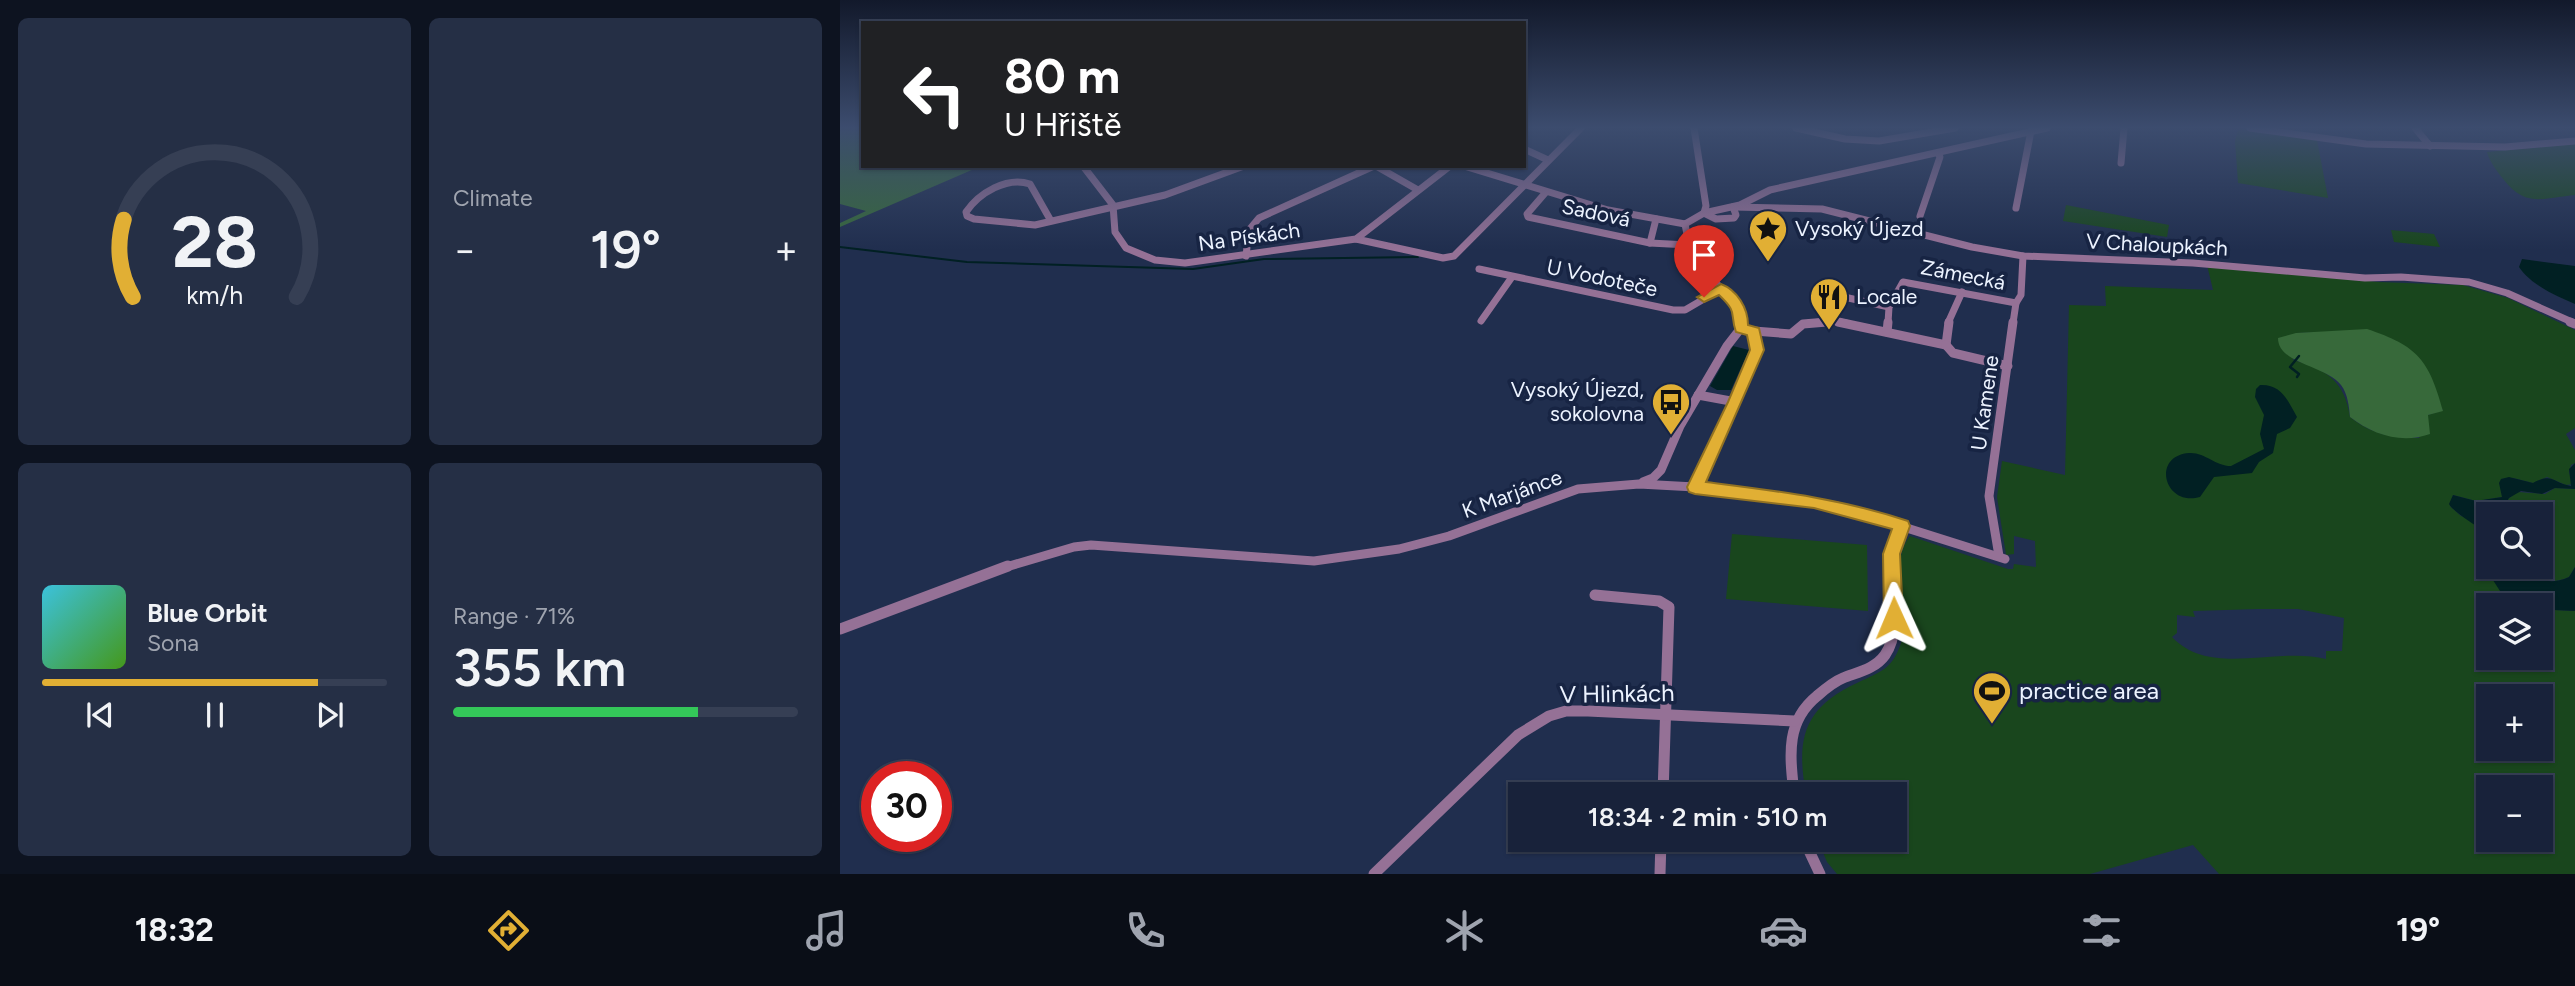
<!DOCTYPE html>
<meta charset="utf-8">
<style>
:root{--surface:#18223a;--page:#252f45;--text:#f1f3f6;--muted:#9fa4af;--line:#363f54;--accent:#e1af34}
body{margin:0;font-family:Figtree,sans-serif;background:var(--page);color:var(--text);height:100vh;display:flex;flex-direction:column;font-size:26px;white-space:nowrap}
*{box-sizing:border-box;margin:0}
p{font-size:23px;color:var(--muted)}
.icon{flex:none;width:38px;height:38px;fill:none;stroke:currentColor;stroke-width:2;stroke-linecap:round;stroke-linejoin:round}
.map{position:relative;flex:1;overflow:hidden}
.details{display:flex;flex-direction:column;gap:18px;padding:18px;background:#0d1320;width:840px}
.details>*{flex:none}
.hud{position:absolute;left:21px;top:21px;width:665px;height:147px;border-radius:0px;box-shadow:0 2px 5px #0004,0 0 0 2px var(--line);background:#202124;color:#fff;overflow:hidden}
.controls{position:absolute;left:1636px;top:502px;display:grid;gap:14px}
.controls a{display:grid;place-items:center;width:77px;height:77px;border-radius:0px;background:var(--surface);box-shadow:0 2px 5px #0004,0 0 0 2px var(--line);font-size:35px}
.speed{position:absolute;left:21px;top:761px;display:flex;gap:14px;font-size:35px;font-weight:700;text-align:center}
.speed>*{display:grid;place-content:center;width:91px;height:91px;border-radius:50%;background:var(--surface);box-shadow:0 2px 5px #0004,0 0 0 2px var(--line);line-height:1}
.speed .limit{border:10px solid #d22;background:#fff;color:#111}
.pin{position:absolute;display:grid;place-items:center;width:60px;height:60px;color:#fff;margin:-72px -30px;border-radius:50% 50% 50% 0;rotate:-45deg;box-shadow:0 0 7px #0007}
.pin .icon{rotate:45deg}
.me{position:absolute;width:77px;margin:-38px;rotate:359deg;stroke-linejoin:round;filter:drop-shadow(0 0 5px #0008)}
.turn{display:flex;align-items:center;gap:24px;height:147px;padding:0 28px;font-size:32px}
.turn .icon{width:91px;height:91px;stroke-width:2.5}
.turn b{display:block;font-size:49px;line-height:60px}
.big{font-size:52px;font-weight:600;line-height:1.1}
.details .tile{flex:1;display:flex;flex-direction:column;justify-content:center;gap:10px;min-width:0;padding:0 24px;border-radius:10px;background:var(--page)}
.details .dial{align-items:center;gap:0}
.dial svg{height:182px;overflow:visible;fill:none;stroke:var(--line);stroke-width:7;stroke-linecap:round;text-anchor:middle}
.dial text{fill:var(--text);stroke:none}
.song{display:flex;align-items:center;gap:21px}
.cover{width:84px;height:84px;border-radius:10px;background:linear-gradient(135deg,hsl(190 70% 55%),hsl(100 70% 35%))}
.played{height:7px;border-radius:4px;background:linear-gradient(90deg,var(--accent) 80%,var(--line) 80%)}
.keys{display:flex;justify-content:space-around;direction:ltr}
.heat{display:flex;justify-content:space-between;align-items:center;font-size:38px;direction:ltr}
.charge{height:10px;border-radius:5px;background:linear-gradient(90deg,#34c759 71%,var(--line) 0)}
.details .tiles{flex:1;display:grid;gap:18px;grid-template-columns:repeat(2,1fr)}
.trip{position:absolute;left:668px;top:782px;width:399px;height:70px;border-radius:0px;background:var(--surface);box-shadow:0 2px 5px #0004,0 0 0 2px var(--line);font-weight:600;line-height:70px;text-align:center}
.menu{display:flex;height:112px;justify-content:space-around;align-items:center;background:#0a0e17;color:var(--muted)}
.menu .icon{width:49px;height:49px}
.menu .active{color:var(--accent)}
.menu b{font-size:32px;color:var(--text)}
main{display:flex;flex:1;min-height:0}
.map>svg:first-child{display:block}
</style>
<main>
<section class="details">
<div class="tiles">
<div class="tile dial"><svg viewBox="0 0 100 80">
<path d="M14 69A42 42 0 1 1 86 69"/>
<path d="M14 69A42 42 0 0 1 10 35" stroke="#e1af34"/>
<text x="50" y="56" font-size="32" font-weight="700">28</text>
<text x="50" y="72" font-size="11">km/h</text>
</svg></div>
<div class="tile"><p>Climate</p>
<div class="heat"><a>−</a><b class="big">19°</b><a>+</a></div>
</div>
<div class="tile">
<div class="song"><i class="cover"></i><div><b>Blue Orbit</b><p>Sona</p></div></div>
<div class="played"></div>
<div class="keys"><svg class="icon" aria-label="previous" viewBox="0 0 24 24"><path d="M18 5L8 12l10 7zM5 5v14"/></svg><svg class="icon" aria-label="pause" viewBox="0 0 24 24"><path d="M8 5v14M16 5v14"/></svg><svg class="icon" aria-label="next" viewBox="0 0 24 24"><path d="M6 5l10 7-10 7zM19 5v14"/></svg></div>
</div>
<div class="tile"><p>Range · 71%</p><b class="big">355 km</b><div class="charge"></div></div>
</div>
</section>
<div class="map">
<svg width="1735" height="874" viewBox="0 0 1735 874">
<rect width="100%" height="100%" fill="#202e4e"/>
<!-- green -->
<g fill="#19461d" fill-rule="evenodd">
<path d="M1398 129 1477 140 1488 198 1398 183 1395 141Z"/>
<path d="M1735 144V195C1703 198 1686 208 1664 180 1657 171 1650 163 1647 152Z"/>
<path d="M1226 205 1329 225 1327 237 1223 221Z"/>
<path d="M1551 230 1594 234 1600 247 1554 242Z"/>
<path d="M1367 265 1539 282 1623 285 1668 298 1735 330V428L1726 434 1735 450V463L1731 465 1729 472 1733 484 1726 485 1707 477 1693 483 1673 478 1661 479 1662 497 1636 501 1613 495 1610 506 1621 516 1632 519 1648 535 1650 573 1669 605 1648 606V658H1701V621L1706 620 1714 610 1735 611V874H1379L1353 845 1250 874H997L987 862 978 840H1055V794H966C956 739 963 708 1017 683 1042 671 1053 669 1062 640 1061 612 1051 558 1070 536L1168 569H1173L1174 564 1196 567 1195 541 1174 536V554L1166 555 1157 497 1162 461 1225 475 1229 305 1266 306 1265 286 1373 290ZM1500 332 1603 410 1588 415 1579 438C1552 438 1531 434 1510 417 1505 382 1487 369 1453 360L1456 333ZM1418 609H1458L1504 618 1502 651H1486V659C1436 646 1371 678 1332 637L1337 633V615L1355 617 1353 611ZM1648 696H1701V749H1648ZM1648 788H1701V840H1648Z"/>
<path d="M1715 488 1735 489V567L1729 577C1709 586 1691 578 1673 567H1701V514H1648V531L1636 519 1637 510 1665 507 1668 499 1677 492 1705 494Z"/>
<path d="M892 534 1027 545 1028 611 886 599Z"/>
</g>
<!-- forest -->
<g fill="#37693a">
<path d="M0 128H23V166H141L0 227V223L26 211 0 204Z"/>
<path d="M1527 329C1578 346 1589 360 1603 411L1588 415 1590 434C1562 444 1533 435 1510 417 1509 407 1508 394 1501 385 1485 365 1438 364 1438 338L1456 333Z"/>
</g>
<!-- water -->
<g fill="#012023">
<path d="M1682 259 1735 266V304C1716 296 1691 285 1679 267Z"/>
<path d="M893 346 909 350 891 390H877L870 386Z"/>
<path d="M1420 385C1442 384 1448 401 1457 417L1450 428 1437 434 1433 453 1419 462 1412 473 1374 477 1360 497C1324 507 1311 456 1349 453 1365 452 1375 466 1391 466L1424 449 1420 434 1424 415 1415 397 1416 389Z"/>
<path d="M1735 463V489L1715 488 1702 494 1681 491 1669 498 1664 507 1637 510 1636 519 1648 531V535C1638 526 1614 513 1609 504L1613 495 1636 501 1662 497 1659 483 1661 479 1669 477 1693 483C1713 472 1713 483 1731 486L1729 469Z"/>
<path d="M1649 567C1656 567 1665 565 1671 567 1694 572 1702 589 1729 577L1735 567V611L1714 610 1706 620 1701 621V606L1669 605 1651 577Z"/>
</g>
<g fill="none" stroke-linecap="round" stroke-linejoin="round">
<!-- stream-far1 -->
<path stroke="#012023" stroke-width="2" d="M0 247 127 262 353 269 424 259 578 257"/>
<!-- stream -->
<path stroke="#012023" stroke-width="2.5" d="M1457 377 1459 374 1450 367 1459 356"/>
<!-- minor-far2 -->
<g stroke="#957196" stroke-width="7">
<path d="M854 128 866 206 864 213"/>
<path d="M956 128 1005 139 1039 141 1115 128"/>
<path d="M1410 128 1526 144 1665 147 1735 141"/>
<path d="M1575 128 1590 146"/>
<path d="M684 149 708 160"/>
<path d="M1281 163 1284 128"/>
<path d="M243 166 273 205 275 232 286 248 315 260 345 263 516 239 610 166"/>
<path d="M536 166 578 190"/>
<path d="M624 166 768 210 845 224"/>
<path d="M706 192 687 214 688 217 810 243 848 245"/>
<path d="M893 207 982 209 1132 247 1183 256 1353 263 1525 278 1561 277 1629 282 1667 293 1734 323"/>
<path d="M1176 208 1191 131"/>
<path d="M864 213 876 219 894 218 896 215 893 207"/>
<path d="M1080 216 1100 157 1098 153"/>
<path d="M211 221 190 184C167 176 139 193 126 212L127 216 134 219 195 225 325 195 404 166"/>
<path d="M845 224 864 213 900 205 930 190 1207 128"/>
<path d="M845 224 851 255 898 307 900 323"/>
<path d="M516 239 603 258 614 256 741 128"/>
<path d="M810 243 816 219"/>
<path d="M406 256 409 230 419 218 534 166"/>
<path d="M639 269 833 310H845L881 289"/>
<path d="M1004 297 1049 307"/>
<path d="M641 321 672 277"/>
<path d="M969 323 995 321 1006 323"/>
<path d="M1048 323 1049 307 1063 282 1176 303"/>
<path d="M1108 323 1122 292"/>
<path d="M1173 323 1176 303 1181 295 1183 256"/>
</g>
<!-- minor-far1 -->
<g stroke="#957196" stroke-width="9">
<path d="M998 322 1106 345 1109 322"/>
<path d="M1730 322 1735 324"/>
<path d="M914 331 951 334 963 324 987 322"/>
<path d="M1047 332 1048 322"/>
<path d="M1106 345 1113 353 1168 366"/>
<path d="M858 395 896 402"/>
<path d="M803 482 813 478 821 470 840 426 887 346 901 328 900 322"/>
<path d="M855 487 896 402 917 350 914 331H910"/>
<path d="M1159 556 1149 496 1173 322"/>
<path d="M163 568 234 547 251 545 474 561 559 549 609 536 738 489 799 484 855 487 997 506 1165 559"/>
<path d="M1052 568V554L1062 526"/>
</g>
<!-- minor -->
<g stroke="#957196" stroke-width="11">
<path d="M755 595 819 601 829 607 823 794"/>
<path d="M0 629 168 566"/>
<path d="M954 794C950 756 945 722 977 696 985 689 993 682 1003 678 1018 672 1035 669 1045 655 1061 632 1053 594 1052 566"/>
<path d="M964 840 980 874"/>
<path d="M534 874 678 735 709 716 726 711H748L955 721"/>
<path d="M820 874 821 840"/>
</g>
</g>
<!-- sky -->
<linearGradient id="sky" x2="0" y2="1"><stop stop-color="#12192b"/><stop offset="0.51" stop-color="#3c4c6e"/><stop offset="1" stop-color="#3c4c6e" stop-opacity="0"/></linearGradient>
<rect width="1735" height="250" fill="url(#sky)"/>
<!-- route -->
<path fill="#e1af34" stroke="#927222" stroke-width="2" d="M881 284C897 290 908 308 908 325L919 328 924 350 866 482C937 491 999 498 1068 521L1070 526 1060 554 1063 618 1060 623 1054 626 1047 623 1044 618 1043 554 1052 529 974 508 855 494 849 492 847 487 888 402 910 350 907 335 896 332C889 312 899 314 879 295L864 302 857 297Z"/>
<!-- icons -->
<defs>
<g id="sight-pin" transform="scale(2.0125)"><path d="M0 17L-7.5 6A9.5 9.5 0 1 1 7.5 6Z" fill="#e1af34" stroke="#172443"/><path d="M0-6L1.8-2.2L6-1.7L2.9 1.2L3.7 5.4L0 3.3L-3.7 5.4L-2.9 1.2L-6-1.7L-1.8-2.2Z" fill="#111"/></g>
<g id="restaurant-pin" transform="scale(2.0125)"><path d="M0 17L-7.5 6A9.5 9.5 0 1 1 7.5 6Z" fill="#e1af34" stroke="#172443"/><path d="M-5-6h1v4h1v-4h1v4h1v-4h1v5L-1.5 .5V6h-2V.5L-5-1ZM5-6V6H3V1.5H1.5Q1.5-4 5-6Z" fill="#111"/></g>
<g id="bus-pin" transform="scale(2.0125)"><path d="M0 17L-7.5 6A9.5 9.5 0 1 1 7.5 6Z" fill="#e1af34" stroke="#172443"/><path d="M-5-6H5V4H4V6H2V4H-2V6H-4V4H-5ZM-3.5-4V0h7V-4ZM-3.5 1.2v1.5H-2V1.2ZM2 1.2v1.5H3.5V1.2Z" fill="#111"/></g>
<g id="stadium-pin" transform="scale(2.0125)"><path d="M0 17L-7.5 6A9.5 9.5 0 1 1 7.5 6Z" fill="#e1af34" stroke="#172443"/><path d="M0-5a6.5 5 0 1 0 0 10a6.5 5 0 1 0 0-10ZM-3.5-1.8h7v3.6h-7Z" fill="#111"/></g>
</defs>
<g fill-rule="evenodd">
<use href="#sight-pin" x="928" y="229"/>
<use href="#restaurant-pin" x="989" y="297"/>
<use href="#bus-pin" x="831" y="402"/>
<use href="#stadium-pin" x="1152" y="691"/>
</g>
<g text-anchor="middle" stroke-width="7" stroke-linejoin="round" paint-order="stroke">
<!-- street labels -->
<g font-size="21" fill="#ecf3ff" stroke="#172443">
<text transform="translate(756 213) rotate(12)" y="7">Sadová</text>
<text transform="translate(409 237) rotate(-8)" y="7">Na Pískách</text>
<text transform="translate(1317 245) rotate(3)" y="7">V Chaloupkách</text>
<text transform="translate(1123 275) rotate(11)" y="7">Zámecká</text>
<text transform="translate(762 278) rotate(12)" y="7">U Vodoteče</text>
<text transform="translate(1145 403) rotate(-82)" y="7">U Kamene</text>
<text transform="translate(672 494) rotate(-20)" y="7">K Marjánce</text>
</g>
<!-- poi labels -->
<g font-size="21" fill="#ecf3ff" stroke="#172443" text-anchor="start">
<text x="955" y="236">Vysoký Újezd</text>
<text x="1016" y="304">Locale</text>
<text x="804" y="397" text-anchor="end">Vysoký Újezd,<tspan x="804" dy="24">sokolovna</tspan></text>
</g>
<!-- near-poi labels -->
<g font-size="24" fill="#ecf3ff" stroke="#172443" text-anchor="start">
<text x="1179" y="699">practice area</text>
</g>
<!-- near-street labels -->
<g font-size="24" fill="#ecf3ff" stroke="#172443">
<text transform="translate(777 694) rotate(-1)" y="8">V Hlinkách</text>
</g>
</g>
</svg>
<div class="controls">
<a><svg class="icon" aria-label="search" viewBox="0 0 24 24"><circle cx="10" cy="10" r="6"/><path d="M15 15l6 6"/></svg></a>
<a><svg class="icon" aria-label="layers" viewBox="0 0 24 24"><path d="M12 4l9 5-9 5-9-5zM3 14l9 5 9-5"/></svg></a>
<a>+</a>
<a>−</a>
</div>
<div class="speed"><div class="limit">30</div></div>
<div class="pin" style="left:864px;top:297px;background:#d93025"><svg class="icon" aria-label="arrive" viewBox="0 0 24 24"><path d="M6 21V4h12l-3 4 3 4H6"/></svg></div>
<svg class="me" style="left:1054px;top:618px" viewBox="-20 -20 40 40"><path d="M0-17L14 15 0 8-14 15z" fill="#e1af34" stroke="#fff" stroke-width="4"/></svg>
<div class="trip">18:34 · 2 min · 510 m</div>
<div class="hud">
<div class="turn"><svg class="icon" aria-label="left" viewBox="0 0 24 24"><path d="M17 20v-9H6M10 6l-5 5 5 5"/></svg><div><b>80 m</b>U Hřiště</div></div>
</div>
</div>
</main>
<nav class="menu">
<b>18:32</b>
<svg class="icon active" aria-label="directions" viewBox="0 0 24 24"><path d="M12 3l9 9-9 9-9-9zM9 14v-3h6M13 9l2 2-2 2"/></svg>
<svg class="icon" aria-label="music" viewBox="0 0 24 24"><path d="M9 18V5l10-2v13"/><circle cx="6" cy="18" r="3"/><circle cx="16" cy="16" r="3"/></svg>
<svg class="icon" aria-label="phone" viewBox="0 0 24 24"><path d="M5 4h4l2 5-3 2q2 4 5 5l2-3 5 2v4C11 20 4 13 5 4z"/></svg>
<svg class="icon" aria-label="climate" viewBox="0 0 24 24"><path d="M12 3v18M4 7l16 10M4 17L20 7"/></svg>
<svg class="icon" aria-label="car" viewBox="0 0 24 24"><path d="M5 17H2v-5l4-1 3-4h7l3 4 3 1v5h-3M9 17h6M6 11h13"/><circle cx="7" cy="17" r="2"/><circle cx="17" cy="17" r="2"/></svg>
<svg class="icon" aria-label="filters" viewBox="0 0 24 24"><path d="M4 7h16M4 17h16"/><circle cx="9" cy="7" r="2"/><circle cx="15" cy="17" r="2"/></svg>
<b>19°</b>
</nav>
